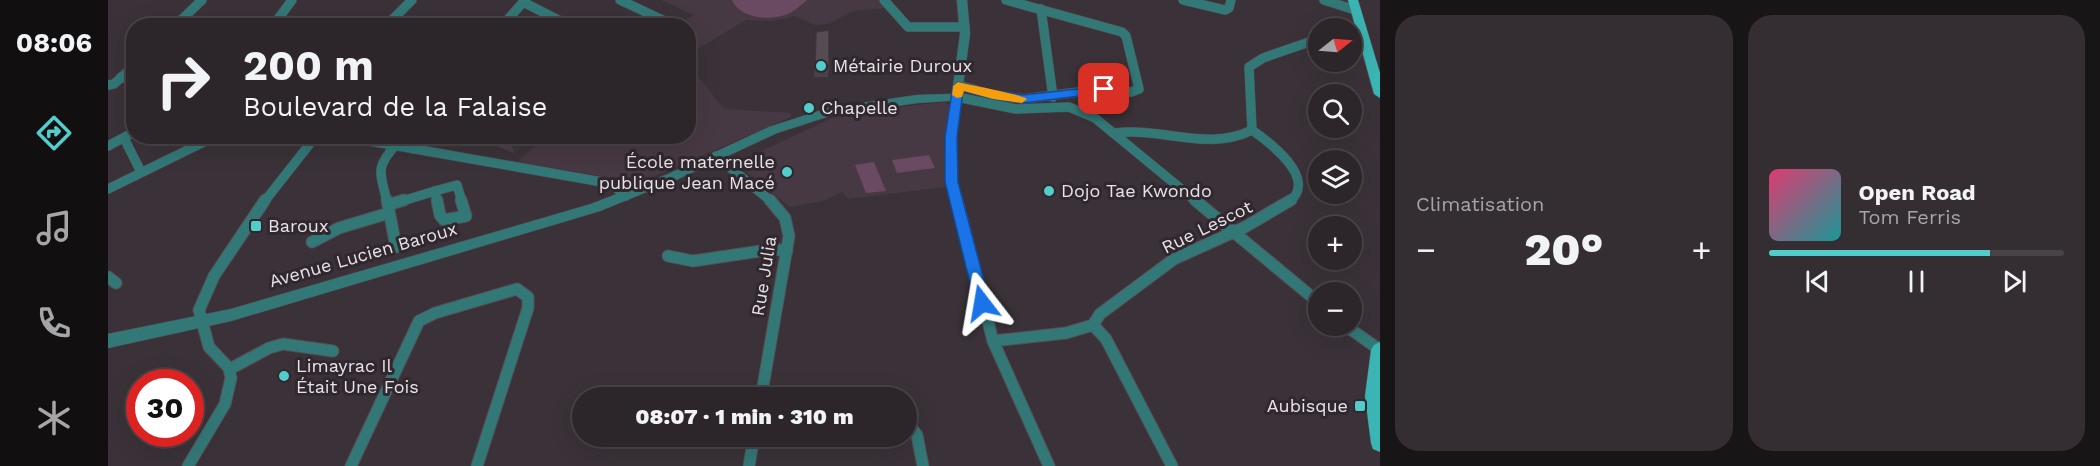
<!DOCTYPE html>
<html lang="fr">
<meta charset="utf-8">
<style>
:root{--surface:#2c262a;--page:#342e32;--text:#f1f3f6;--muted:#a6a5a8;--line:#484347;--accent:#53cdcb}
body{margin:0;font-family:"Work Sans",sans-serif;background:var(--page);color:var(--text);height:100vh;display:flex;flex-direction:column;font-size:22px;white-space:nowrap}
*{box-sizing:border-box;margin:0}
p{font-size:20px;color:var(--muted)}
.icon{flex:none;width:33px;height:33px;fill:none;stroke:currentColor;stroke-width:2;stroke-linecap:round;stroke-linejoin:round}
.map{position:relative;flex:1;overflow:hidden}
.drawer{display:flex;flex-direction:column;gap:15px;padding:15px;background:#181517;width:720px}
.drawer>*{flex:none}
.top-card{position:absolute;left:18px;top:18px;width:570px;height:126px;border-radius:24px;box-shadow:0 6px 24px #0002,0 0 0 2px var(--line);background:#2c262a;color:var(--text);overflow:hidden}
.needle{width:39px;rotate:73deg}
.controls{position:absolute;left:1200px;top:18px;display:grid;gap:12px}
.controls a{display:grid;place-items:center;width:54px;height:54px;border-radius:50%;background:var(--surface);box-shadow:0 6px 24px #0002,0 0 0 2px var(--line);font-size:30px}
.speed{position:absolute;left:18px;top:369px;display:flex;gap:12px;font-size:30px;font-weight:700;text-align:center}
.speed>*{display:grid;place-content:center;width:78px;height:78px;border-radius:50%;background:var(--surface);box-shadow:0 6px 24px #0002,0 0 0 2px var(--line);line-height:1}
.speed .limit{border:9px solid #d22;background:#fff;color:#111}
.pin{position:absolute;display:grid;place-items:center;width:51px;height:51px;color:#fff;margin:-26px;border-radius:12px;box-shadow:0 3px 9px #0006}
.me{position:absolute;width:66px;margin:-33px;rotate:346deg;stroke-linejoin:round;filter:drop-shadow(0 0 4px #0008)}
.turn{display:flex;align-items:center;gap:21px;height:126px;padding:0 18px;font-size:27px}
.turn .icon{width:78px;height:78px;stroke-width:2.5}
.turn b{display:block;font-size:42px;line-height:51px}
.big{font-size:45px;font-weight:800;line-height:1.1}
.drawer .tile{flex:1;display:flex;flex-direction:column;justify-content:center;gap:9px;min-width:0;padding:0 21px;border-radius:24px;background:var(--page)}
.song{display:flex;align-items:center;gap:18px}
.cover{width:72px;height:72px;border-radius:9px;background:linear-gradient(135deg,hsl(340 70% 55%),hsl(180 70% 35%))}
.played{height:6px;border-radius:3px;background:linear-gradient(90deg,var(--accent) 75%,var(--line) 75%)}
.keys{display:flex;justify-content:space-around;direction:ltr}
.heat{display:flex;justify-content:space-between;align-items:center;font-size:33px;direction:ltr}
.drawer .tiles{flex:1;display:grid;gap:15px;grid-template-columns:repeat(2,1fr)}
.trip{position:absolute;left:464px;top:387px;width:345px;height:60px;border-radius:30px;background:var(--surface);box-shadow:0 6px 24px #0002,0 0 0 2px var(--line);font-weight:800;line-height:60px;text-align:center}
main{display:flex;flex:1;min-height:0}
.dock{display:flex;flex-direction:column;width:108px;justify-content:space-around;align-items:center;background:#120f11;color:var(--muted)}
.dock .icon{width:42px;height:42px}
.dock .selected{color:var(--accent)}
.dock b{font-size:27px;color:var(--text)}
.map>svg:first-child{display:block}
</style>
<main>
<nav class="dock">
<b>08:06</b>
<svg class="icon selected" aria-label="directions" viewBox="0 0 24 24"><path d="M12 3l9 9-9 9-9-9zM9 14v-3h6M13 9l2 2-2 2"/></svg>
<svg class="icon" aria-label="music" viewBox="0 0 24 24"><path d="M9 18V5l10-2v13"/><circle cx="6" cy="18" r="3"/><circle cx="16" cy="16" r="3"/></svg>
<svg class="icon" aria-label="phone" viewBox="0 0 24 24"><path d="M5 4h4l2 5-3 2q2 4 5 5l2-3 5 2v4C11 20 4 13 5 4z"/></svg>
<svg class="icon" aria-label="climate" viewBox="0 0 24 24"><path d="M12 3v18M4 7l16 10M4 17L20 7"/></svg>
</nav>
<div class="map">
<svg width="1272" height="466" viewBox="0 0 1272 466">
<rect width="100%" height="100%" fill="#3a3238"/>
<!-- built -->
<g fill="#473943">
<path d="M553 0H771L778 8 745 11 720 24 707 25 687 16 664 21 638 20 581 54 580 26 572 25 585 15Z"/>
<path d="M581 65 616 109 683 113V117L545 177 535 179H512L410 162 435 137 580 136Z"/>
<path d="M837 102 842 106 836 141 837 187 740 199 734 192 715 201 682 207 628 163 735 113Z"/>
</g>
<!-- green -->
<g fill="#6a4962">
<path d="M624 0H699C693 5 687 11 680 14 662 21 632 19 624 0Z"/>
<path d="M821 155 827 168 789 173 784 160Z"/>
<path d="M766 162 778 191 758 193 747 165Z"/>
</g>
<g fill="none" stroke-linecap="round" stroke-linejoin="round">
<!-- minor-far1 casing -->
<g stroke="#564e54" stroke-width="10">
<g id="minor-far1">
<path d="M512 0 565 25"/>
<path d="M776 0 800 27H857"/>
<path d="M1075 0 1117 10 1121 8 1123 0"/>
<path d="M1216 0 1247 10"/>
<path d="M417 3 462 26"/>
<path d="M933 9 945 97"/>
<path d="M67 26 94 0"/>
<path d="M165 26 184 0"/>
<path d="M278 26 304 0"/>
<path d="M394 26 417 0"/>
<path d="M1244 29 1254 31"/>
<path d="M13 77 26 82"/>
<path d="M0 85 6 84 26 66"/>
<path d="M850 85 885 95 915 99 987 90 1023 92 1031 89 1018 36 1014 32 898 0"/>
<path d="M1144 130C1161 142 1211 179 1181 202"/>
<path d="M1008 133C1054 127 1101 152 1144 130L1141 67 1155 58 1210 39"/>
<path d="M233 136 494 182 507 187 518 196"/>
<path d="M16 138 33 172"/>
<path d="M0 146 26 132"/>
<path d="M305 149 316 136"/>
<path d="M608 156 664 202"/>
<path d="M0 189 108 136"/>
<path d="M327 191 329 202"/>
<path d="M327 191 349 185 354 202"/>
<path d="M156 202 208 136"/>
<path d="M279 202C273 174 266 169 287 146"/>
<path d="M291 202 327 191"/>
<path d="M849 202C840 167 844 133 849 97L908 109 961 107 987 118 1089 202"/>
</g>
</g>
<!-- minor casing -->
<g stroke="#564e54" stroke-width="13">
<g id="minor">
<path d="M279 200 288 247"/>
<path d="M329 200 332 215 336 220 358 216 353 200"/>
<path d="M849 200 885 341 941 466"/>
<path d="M1087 200 1210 302"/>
<path d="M280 205 296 200"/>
<path d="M204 242 231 228 281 213"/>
<path d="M560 256 585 261 666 249 679 251"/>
<path d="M0 277 8 283"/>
<path d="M985 325 998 339 1064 466"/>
<path d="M1238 326 1272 350"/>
<path d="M885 341 958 333 985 325 992 314 1066 259 1137 227 1183 200"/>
<path d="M122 369 161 348 175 344 225 351"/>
<path d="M653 398 681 236 677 218 662 200"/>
<path d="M798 420 809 435 815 466"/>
<path d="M80 466 117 404 123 378 121 368 101 347 91 310 106 276 157 200"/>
<path d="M243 466 311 321 327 313 409 289 420 297V308L369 466"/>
<path d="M641 466 646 436"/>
</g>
</g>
<!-- tertiary casing -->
<g stroke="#564e54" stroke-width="1">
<path id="tertiary" d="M849 0H859L862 34 853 100 809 103 725 115 669 133 568 180 492 211 123 321 0 348V334L123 309 483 204 560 174 661 127 720 108 809 95 844 94 852 34Z"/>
</g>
<!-- primary casing -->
<g stroke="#564e54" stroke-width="1">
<g id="primary">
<path d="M1240 0H1250L1272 73V98L1266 94Z"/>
<path d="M1272 342V452L1265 449 1263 443 1257 396 1263 350 1266 345Z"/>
</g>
</g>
<!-- minor-far1 -->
<use href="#minor-far1" stroke="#327877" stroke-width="9"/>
<!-- minor -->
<use href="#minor" stroke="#327877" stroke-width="11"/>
<!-- tertiary -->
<use href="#tertiary" fill="#327877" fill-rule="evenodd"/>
<!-- primary -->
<use href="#primary" fill="#3ab5b3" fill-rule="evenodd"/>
</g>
<!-- wall -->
<g fill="#494147">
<path d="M708 32 721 66 720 77H706Z"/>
<path d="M378 136H423L406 153 381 143Z"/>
</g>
<!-- shaded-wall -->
<path fill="#3c353a" d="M404 136H423L406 153 401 139Z"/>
<!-- building -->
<g fill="#554c53" stroke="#3c353a" stroke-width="1.5">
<path d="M721 30V66H707L708 32Z"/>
<path d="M394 136H404L401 139Z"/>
</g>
<!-- route -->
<path fill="#1a73e8" stroke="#114b97" stroke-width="1.5" d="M850 82 885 91 915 95 996 86 1002 89 996 93 915 103 885 99 855 91 849 137 850 182 882 303 880 307 874 309 869 307 867 303 837 182V137L845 86Z"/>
<!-- slow -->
<path fill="#f59e0b" d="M850 82C861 85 916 95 919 99L914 103 885 99 856 91 854 97 849 98 844 95 845 86Z"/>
<!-- markers -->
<g fill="#53cdcb" stroke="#30282e" stroke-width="2">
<circle cx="713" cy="66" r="6"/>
<circle cx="701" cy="108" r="6"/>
<circle cx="679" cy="172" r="6"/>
<circle cx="941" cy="191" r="6"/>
<rect x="142" y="220" width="12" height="12" rx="3"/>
<circle cx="176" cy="376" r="6"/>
<rect x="1246" y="400" width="12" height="12" rx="3"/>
</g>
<g text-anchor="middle" stroke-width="6" stroke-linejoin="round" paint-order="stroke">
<!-- poi labels -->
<g font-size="18" fill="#e7e2e6" stroke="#30282e" text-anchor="start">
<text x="725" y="72">Métairie Duroux</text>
<text x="713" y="114">Chapelle</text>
<text x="667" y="168" text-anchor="end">École maternelle<tspan x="667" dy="21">publique Jean Macé</tspan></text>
<text x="953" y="197">Dojo Tae Kwondo</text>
<text x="160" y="232">Baroux</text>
<text x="188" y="372">Limayrac Il<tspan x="188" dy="21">Était Une Fois</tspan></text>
<text x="1240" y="412" text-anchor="end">Aubisque</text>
</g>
<!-- street labels -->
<g font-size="18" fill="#e7e2e6" stroke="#30282e">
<text transform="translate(1099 227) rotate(-26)" y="6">Rue Lescot</text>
<text transform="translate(255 255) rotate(-16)" y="6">Avenue Lucien Baroux</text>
<text transform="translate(656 276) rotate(-81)" y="6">Rue Julia</text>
</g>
</g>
</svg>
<div class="controls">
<a><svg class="needle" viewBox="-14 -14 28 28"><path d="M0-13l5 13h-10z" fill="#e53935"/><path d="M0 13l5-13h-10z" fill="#a6a5a8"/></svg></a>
<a><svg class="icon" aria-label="search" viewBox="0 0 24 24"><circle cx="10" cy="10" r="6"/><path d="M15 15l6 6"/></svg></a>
<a><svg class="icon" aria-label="layers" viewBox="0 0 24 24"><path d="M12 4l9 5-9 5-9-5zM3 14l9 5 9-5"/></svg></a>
<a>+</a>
<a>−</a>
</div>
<div class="speed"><div class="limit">30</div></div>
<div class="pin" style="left:996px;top:89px;background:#d93025"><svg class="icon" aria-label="arrive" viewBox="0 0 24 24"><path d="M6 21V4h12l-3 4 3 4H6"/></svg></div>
<svg class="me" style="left:874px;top:303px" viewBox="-20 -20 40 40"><path d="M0-17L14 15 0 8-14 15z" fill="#1a73e8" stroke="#fff" stroke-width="4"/></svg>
<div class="trip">08:07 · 1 min · 310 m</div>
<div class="top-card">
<div class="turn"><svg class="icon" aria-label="right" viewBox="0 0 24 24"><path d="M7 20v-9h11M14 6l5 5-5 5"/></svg><div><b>200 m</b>Boulevard de la Falaise</div></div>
</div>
</div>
<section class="drawer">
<div class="tiles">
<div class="tile"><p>Climatisation</p>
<div class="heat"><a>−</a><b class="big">20°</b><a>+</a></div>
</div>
<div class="tile">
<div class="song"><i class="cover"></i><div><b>Open Road</b><p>Tom Ferris</p></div></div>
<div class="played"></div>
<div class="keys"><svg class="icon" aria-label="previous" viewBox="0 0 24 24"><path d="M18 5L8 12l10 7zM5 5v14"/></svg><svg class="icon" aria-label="pause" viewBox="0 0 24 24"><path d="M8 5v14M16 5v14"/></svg><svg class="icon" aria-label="next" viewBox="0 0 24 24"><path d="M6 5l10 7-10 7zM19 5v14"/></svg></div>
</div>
</div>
</section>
</main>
